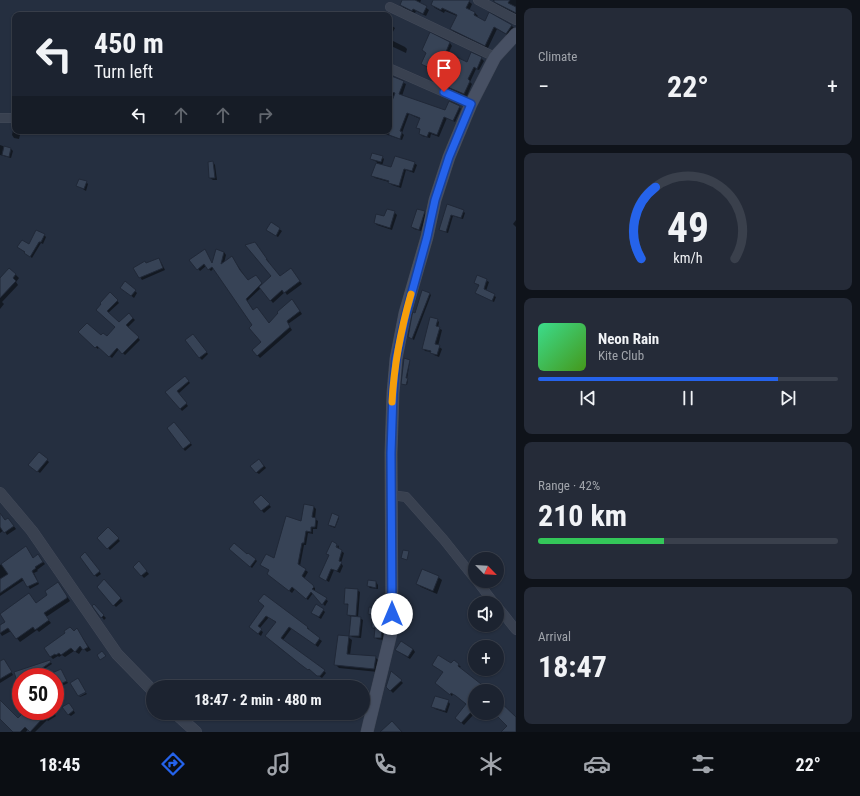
<!DOCTYPE html>
<meta charset="utf-8">
<style>
:root{--surface:#1c2330;--page:#252b38;--text:#f1f3f6;--muted:#a0a4ab;--line:#3a404c;--accent:#2563eb}
body{margin:0;font-family:"Roboto Condensed",sans-serif;background:var(--page);color:var(--text);height:100vh;display:flex;flex-direction:column;font-size:15px;white-space:nowrap}
*{box-sizing:border-box;margin:0}
p{font-size:13px;color:var(--muted)}
.icon{flex:none;width:22px;height:22px;fill:none;stroke:currentColor;stroke-width:2;stroke-linecap:round;stroke-linejoin:round}
.map{position:relative;flex:1;overflow:hidden}
.details{display:flex;flex-direction:column;gap:8px;padding:8px;background:#0f131a;width:344px}
.details>*{flex:none}
.top-card{position:absolute;left:12px;top:12px;width:380px;height:122px;border-radius:8px;box-shadow:0 1px 3px #0004,0 0 0 1px var(--line);background:#1c2330;color:var(--text);overflow:hidden}
.needle{width:26px;rotate:115deg}
.buttons{position:absolute;left:468px;top:552px;display:grid;gap:8px}
.buttons a{display:grid;place-items:center;width:36px;height:36px;border-radius:50%;background:var(--surface);box-shadow:0 1px 3px #0004,0 0 0 1px var(--line);font-size:20px}
.speed{position:absolute;left:12px;top:668px;display:flex;gap:8px;font-size:20px;font-weight:700;text-align:center}
.speed>*{display:grid;place-content:center;width:52px;height:52px;border-radius:50%;background:var(--surface);box-shadow:0 1px 3px #0004,0 0 0 1px var(--line);line-height:1}
.speed .limit{border:6px solid #d22;background:#fff;color:#111}
.pin{position:absolute;display:grid;place-items:center;width:34px;height:34px;color:#fff;margin:-41px -17px;border-radius:50% 50% 50% 0;rotate:-45deg;box-shadow:0 0 4px #0007}
.pin .icon{rotate:45deg}
.me{position:absolute;width:44px;margin:-22px;rotate:0deg;stroke-linejoin:round;filter:drop-shadow(0 0 3px #0008)}
.turn{display:flex;align-items:center;gap:14px;height:84px;padding:0 16px;font-size:18px}
.turn .icon{width:52px;height:52px;stroke-width:2.5}
.turn b{display:block;font-size:28px;line-height:34px}
.lanes{display:flex;align-items:center;height:38px;padding:0 16px;background:#0003;justify-content:center;gap:20px;direction:ltr}
.lanes .off{opacity:.35}
.big{font-size:30px;font-weight:700;line-height:1.1}
.details .card{flex:1;display:flex;flex-direction:column;justify-content:center;gap:6px;min-width:0;padding:0 14px;border-radius:8px;background:var(--page)}
.details .dial{align-items:center;gap:0}
.dial svg{height:104px;overflow:visible;fill:none;stroke:var(--line);stroke-width:7;stroke-linecap:round;text-anchor:middle}
.dial text{fill:var(--text);stroke:none}
.song{display:flex;align-items:center;gap:12px}
.cover{width:48px;height:48px;border-radius:6px;background:linear-gradient(135deg,hsl(150 70% 55%),hsl(100 70% 35%))}
.played{height:4px;border-radius:2px;background:linear-gradient(90deg,var(--accent) 80%,var(--line) 80%)}
.keys{display:flex;justify-content:space-around;direction:ltr}
.heat{display:flex;justify-content:space-between;align-items:center;font-size:22px;direction:ltr}
.charge{height:6px;border-radius:3px;background:linear-gradient(90deg,#34c759 42%,var(--line) 0)}
.trip{position:absolute;left:146px;top:680px;width:224px;height:40px;border-radius:20px;background:var(--surface);box-shadow:0 1px 3px #0004,0 0 0 1px var(--line);font-weight:700;line-height:40px;text-align:center}
.tab-bar{display:flex;height:64px;justify-content:space-around;align-items:center;background:#0b0e13;color:var(--muted)}
.tab-bar .icon{width:28px;height:28px}
.tab-bar .on{color:var(--accent)}
.tab-bar b{font-size:18px;color:var(--text)}
main{display:flex;flex:1;min-height:0}
.map>svg:first-child{display:block}
</style>
<main>
<div class="map">
<svg width="516" height="732" viewBox="0 0 516 732">
<rect width="100%" height="100%" fill="#252f40"/>
<!-- shadow -->
<g fill="#0007">
<path d="M403 0H421L420 3 429 10 426 16 416 11 415 13 404 8 401 5Z"/>
<path d="M434 0H467L472 4 469 11 475 13 478 16 477 18 486 22 511 25 514 28 509 36 497 29 488 48 454 32 451 29 457 16 445 11 444 13 435 8 432 5Z"/>
<path d="M493 0H516V14L497 4Z"/>
<path d="M389 24 395 28 389 39Z"/>
<path d="M430 34 450 43 452 46 448 54 468 63 481 58 484 61 479 70 476 69 470 82 472 84 467 96 444 86 441 84 451 64 442 60 436 72 422 64 427 53 423 50Z"/>
<path d="M389 39 405 47 407 49 406 53 389 45Z"/>
<path d="M389 76 406 84 402 96 446 111 459 106 461 109 455 122 447 118 439 137 431 134 430 138 422 136 420 133 421 130 417 128 420 119 409 114 402 133 404 135 402 140 385 134 381 131H389Z"/>
<path d="M14 125H15V131H21L19 139 14 138 12 135Z"/>
<path d="M0 145 11 149 13 151 11 158 0 155Z"/>
<path d="M382 157 384 159 382 166 392 169 414 163 417 165 414 173 406 170 401 188 392 185 389 182 375 178 373 176 377 162 371 159Z"/>
<path d="M213 162 215 165 217 180H213L210 178Z"/>
<path d="M86 182 88 184 86 191 78 186Z"/>
<path d="M448 206 463 211 465 213 463 219 453 216 448 233 440 230Z"/>
<path d="M394 212 397 215 392 230 377 225 375 223Z"/>
<path d="M424 212 427 215 421 231 414 229 412 227Z"/>
<path d="M516 220V227L513 224Z"/>
<path d="M271 223 282 231 278 237 269 232Z"/>
<path d="M44 235 46 237 43 244 41 243 32 258 18 247 29 245Z"/>
<path d="M255 243 269 262 268 263 280 277 293 272 302 284 287 295 285 292 273 303 267 296 261 288 247 301 254 311 269 324 294 302 302 314 288 324 292 330 260 358 253 350 262 342 253 326 214 268 211 271 206 266 200 271 191 260 213 264 217 250 224 252 226 255 224 263 232 257 248 281 258 278 262 285 273 276Z"/>
<path d="M159 259 161 262 165 270 142 280 134 268 145 262 147 264Z"/>
<path d="M10 269 19 278 16 282 18 285 2 302 4 304 0 309V280Z"/>
<path d="M478 276 489 282 486 291 496 297 494 302 476 293 479 286 475 283Z"/>
<path d="M124 290 135 291 137 293 134 298Z"/>
<path d="M110 293 119 303 108 313 119 323 129 314 135 320 128 327 140 340 125 355 119 349 112 358 99 347 98 349 79 332 107 337 116 327 97 310Z"/>
<path d="M429 293 431 295 414 340 409 337 416 314Z"/>
<path d="M437 320 439 322 438 328 442 330 438 346 442 349 439 357 434 355 432 352 425 351 423 348Z"/>
<path d="M195 337 208 354 202 360 199 357Z"/>
<path d="M410 360 407 379 408 380 407 385 403 384Z"/>
<path d="M185 377 190 383 178 394 188 406 182 411 167 392Z"/>
<path d="M176 425 192 445 185 451 175 438Z"/>
<path d="M39 453 49 462 40 473 30 465Z"/>
<path d="M261 462 266 468 259 474 256 472Z"/>
<path d="M261 496 271 507 264 513 254 502Z"/>
<path d="M314 507 316 509 315 519 318 521 317 529H313V534L308 533 306 545H304L300 566 308 572 304 579 315 588V592L328 601 325 606 313 593 308 600 295 589 292 593 271 576 270 571 262 565 275 559Z"/>
<path d="M338 517 339 518 335 528 330 526V525Z"/>
<path d="M0 518 5 521H10L16 529 7 535 4 530 0 533Z"/>
<path d="M108 528 120 541 110 550 99 538Z"/>
<path d="M338 545 339 547 338 549 344 553 341 563 343 566 340 573 334 570 329 582 320 577 330 556 327 554 335 552Z"/>
<path d="M26 547 34 559 38 556 45 564 37 570 38 571 34 573 39 584 30 589 24 580 0 596V565Z"/>
<path d="M230 549 255 559 257 561 252 568Z"/>
<path d="M87 556 101 574 97 577 87 567Z"/>
<path d="M139 563 149 574 144 578 134 567Z"/>
<path d="M438 577 442 580 437 594 421 587 417 584Z"/>
<path d="M104 581 123 601 116 607 114 605Z"/>
<path d="M376 582 378 585V589L370 588 368 586Z"/>
<path d="M61 587 70 601 46 617 51 623 39 632 37 630 20 642 11 631 2 636 0 633V625L6 621 32 598 36 604Z"/>
<path d="M357 590 360 592 358 617 360 618 363 620 361 638 352 637 350 635 351 617 348 615 349 606 345 603Z"/>
<path d="M94 606 106 618 104 620Z"/>
<path d="M265 606 307 627 309 629 308 631 322 641 318 647 292 628 283 640 324 671 326 673 322 678 281 649 266 636 277 623 269 617 259 629 263 632 261 636 252 629Z"/>
<path d="M380 609 382 611 381 621 384 624 383 640 377 639 375 637 376 630 373 628V616L369 614Z"/>
<path d="M323 610 325 612 321 619 312 613Z"/>
<path d="M77 630 91 650 87 652 83 648 79 654 74 651 65 657 62 655 59 657 58 656 53 659 50 656Z"/>
<path d="M348 637 352 640 350 655 375 657 379 661 378 672 339 668 335 664Z"/>
<path d="M413 649 415 652 410 659 399 652Z"/>
<path d="M50 661 52 664 32 677H21V682H20L15 673Z"/>
<path d="M454 661 461 667 459 668 489 691H475V713L464 725 456 718 467 705 459 698 453 694 452 696 438 685 444 672 435 667 452 664Z"/>
<path d="M0 662H6L13 675 0 683Z"/>
<path d="M60 670 68 683 58 688 55 684V677H52Z"/>
<path d="M401 681 403 683 393 693 387 687Z"/>
<path d="M86 693 87 694 80 697H79Z"/>
<path d="M0 701 18 720 27 711H52L56 716 48 721 47 720 35 732H31L28 729 26 732H14L0 718Z"/>
<path d="M448 701 450 704 447 713 435 709 432 706Z"/>
<path d="M71 706 75 713 71 716 68 714Z"/>
</g>
<!-- building -->
<g fill="#374356" stroke="#202837">
<path d="M402 0H415L427 6 423 14 413 9 412 11 400 5Z"/>
<path d="M433 0H470L466 8 475 12 474 15 485 21 489 12 512 25 506 34 494 27 485 46 450 29 457 15 442 8 441 10 431 5Z"/>
<path d="M494 0H510L508 3 516 7V13L494 2Z"/>
<path d="M430 32 450 42 446 52 467 62 471 52 482 57 477 69 474 67 468 79 470 81 464 94 440 84 450 64 439 58 434 70 421 64 426 53 422 50Z"/>
<path d="M389 75 404 81 399 94 445 110 449 101 460 106 453 121 444 117 437 135 429 132 427 137 419 134 420 129 416 128 420 118 407 113 400 131 402 132 400 139 389 135V109L395 93 389 91Z"/>
<path d="M4 146 11 148 9 157 2 155Z"/>
<path d="M372 153 383 156 381 162 370 159Z"/>
<path d="M395 156 415 162 412 171 404 169 399 186 388 183 389 181 371 176 376 163 391 167Z"/>
<path d="M213 161 215 178H209L208 162Z"/>
<path d="M79 179 87 181 84 189 76 186Z"/>
<path d="M447 204 464 210 461 218 451 215 446 232 439 230Z"/>
<path d="M387 209 395 211 390 228 374 223 376 214 384 216Z"/>
<path d="M417 209 425 211 419 230 411 227Z"/>
<path d="M271 222 280 228 276 236 266 230Z"/>
<path d="M36 230 45 234 41 242H39L30 257 24 253 25 252 17 247 22 240 29 244Z"/>
<path d="M255 242 267 259H266L280 276 291 268 300 281 284 293 282 290 270 301 259 287 271 276 245 245Z"/>
<path d="M205 249 212 263 216 249 224 252 221 264 232 256 240 270 248 280 256 275 262 283 246 299 253 310 257 307 269 323 278 313 277 312 292 299 300 311 287 321 290 327 257 356 252 350 261 342 249 328 252 325 212 267 208 270 204 264 197 270 189 260Z"/>
<path d="M159 258 163 268 139 278 133 268 145 261 146 263Z"/>
<path d="M9 268 16 274 13 278 16 281 0 298V278Z"/>
<path d="M477 275 487 279 484 289 495 294 492 301 475 293 479 285 474 283Z"/>
<path d="M125 281 136 290 131 296 120 288Z"/>
<path d="M422 290 430 293 412 339 408 337 412 315 413 312 415 313Z"/>
<path d="M110 292 118 300 107 311 119 322 129 313 133 318 126 325 139 337 122 354 117 348 109 357 97 346 95 348 78 332 87 323 101 335 103 333 107 336 115 327 96 310 101 304 100 303Z"/>
<path d="M430 317 438 319 436 326 440 327 435 344 440 345 437 355 430 353 431 351 422 349Z"/>
<path d="M193 334 207 352 199 358 185 340Z"/>
<path d="M404 358 410 360 406 378H408L406 385 401 384Z"/>
<path d="M185 376 189 381 177 391 187 403 180 409 165 392Z"/>
<path d="M174 422 191 443 183 449 167 428Z"/>
<path d="M39 452 48 459 37 472 28 465Z"/>
<path d="M259 459 264 466 256 473 250 466Z"/>
<path d="M261 495 270 504 261 511 253 502Z"/>
<path d="M304 504 314 506 312 517 316 518 315 527H311V532L306 531 304 543H302L298 564 306 569 302 576 313 585 314 587 312 589 327 598 322 605 311 592 306 599 292 587 289 591 267 574 269 570 260 565 266 554 274 558 286 516 301 521Z"/>
<path d="M0 513 5 520 8 518 14 526 4 533 0 527Z"/>
<path d="M332 513 339 516 335 527 328 525Z"/>
<path d="M108 527 119 538 107 549 97 538Z"/>
<path d="M332 541 337 544 336 547 342 550 339 561 342 562 337 571 331 569 326 581 319 577 329 555 326 554Z"/>
<path d="M234 543 247 554 248 553 256 559 250 567 229 549Z"/>
<path d="M26 546 33 558 38 554 43 562 35 567 36 568 32 571 38 582 27 587 22 578 0 593V579L8 574 1 564Z"/>
<path d="M403 550 409 551 407 560 401 558Z"/>
<path d="M85 552 100 571 94 576 80 557Z"/>
<path d="M139 561 147 571 141 576 133 567Z"/>
<path d="M422 569 439 576 433 591 416 584Z"/>
<path d="M104 579 121 598 113 606 97 587Z"/>
<path d="M368 580 376 581V588L367 586Z"/>
<path d="M58 582 67 596V598L44 613 49 620 35 630 33 627 16 639 8 628 0 633V625L5 622 0 614 29 593 36 603 47 595 45 591Z"/>
<path d="M345 588 358 589 356 616 347 615 348 604H344Z"/>
<path d="M264 594 308 627 307 628 320 638 315 645 289 627 281 638 325 670 320 676H317L309 669 308 670 300 664 265 636 276 622 266 616 258 626 262 629 258 634 249 627 264 606 258 601Z"/>
<path d="M94 604 104 615 101 618 92 606Z"/>
<path d="M316 604 324 609 319 617 311 613Z"/>
<path d="M369 607 381 608 379 620 383 621 381 638H374L375 628H372V615L368 614Z"/>
<path d="M351 616 361 617 359 636H349Z"/>
<path d="M70 627 74 631 77 628 88 647 83 650 80 646 75 652 71 648 61 655 59 653 56 655 55 654 50 657 44 648 65 633 64 631Z"/>
<path d="M338 635 349 636 347 654 376 656 374 669 334 665Z"/>
<path d="M401 641 413 649 408 657 395 650Z"/>
<path d="M102 651 106 656 100 660 97 655Z"/>
<path d="M438 655 451 663 454 660 459 664 458 666 490 691H475V714L472 711 461 723 455 718 466 704 456 696 451 693 450 695 435 683 443 672 432 665Z"/>
<path d="M4 659 12 672 0 679V661Z"/>
<path d="M50 660 51 662 35 673 25 677H21L20 690 14 672Z"/>
<path d="M61 669 67 681 55 686V677H43Z"/>
<path d="M391 671 402 680 390 691 386 687Z"/>
<path d="M78 678 86 692 78 696 70 683Z"/>
<path d="M435 696 449 700 445 711 431 707Z"/>
<path d="M497 699 516 717V732H501L507 726 495 714 497 713Z"/>
<path d="M0 700 18 718 25 711H57L44 719 43 718 30 732 25 727 20 732H13L0 719Z"/>
<path d="M69 703 74 710 68 715 62 707Z"/>
<path d="M392 721 402 732H380Z"/>
</g>
<g fill="none" stroke-linecap="round" stroke-linejoin="round">
<!-- minor casing -->
<g stroke="#434a59" stroke-width="10">
<g id="minor">
<path d="M478 0 516 20"/>
<path d="M390 7 495 57"/>
<path d="M389 68 471 104"/>
<path d="M0 118H15"/>
<path d="M391 495 406 497 444 540 475 579"/>
<path d="M477 581 494 603"/>
<path d="M497 606 516 630"/>
</g>
</g>
<!-- tertiary casing -->
<g stroke="#434a59" stroke-width="12">
<g id="tertiary">
<path d="M0 493 32 531 117 654 153 691"/>
<path d="M175 713 196 732"/>
</g>
</g>
<!-- secondary casing -->
<g stroke="#434a59" stroke-width="13">
<path id="secondary" d="M367 732 392 629 391 453 393 393 396 359 405 313 427 237 435 200 449 157 471 104 495 57 516 34"/>
</g>
<!-- minor -->
<use href="#minor" stroke="#394150" stroke-width="9"/>
<!-- tertiary -->
<use href="#tertiary" stroke="#394150" stroke-width="11"/>
<!-- secondary -->
<use href="#secondary" stroke="#475063" stroke-width="12"/>
</g>
<g fill="none" stroke-linecap="round" stroke-linejoin="round">
<!-- route casing -->
<g stroke="#184099" stroke-width="10">
<path id="route" d="M392 614 391 453 393 393 396 359 406 314 427 237 435 200 449 157 471 104 444 92"/>
</g>
<!-- route -->
<use href="#route" stroke="#2563eb" stroke-width="7"/>
<!-- slow -->
<path stroke="#f59e0b" stroke-width="7" d="M392 402C394 365 401 329 411 294"/>
</g>
</svg>
<div class="buttons">
<a><svg class="needle" viewBox="-14 -14 28 28"><path d="M0-13l5 13h-10z" fill="#e53935"/><path d="M0 13l5-13h-10z" fill="#a0a4ab"/></svg></a>
<a><svg class="icon" aria-label="sound" viewBox="0 0 24 24"><path d="M4 9h4l5-4v14l-5-4H4zM17 9q2 3 0 6"/></svg></a>
<a>+</a>
<a>−</a>
</div>
<div class="speed"><div class="limit">50</div></div>
<div class="pin" style="left:444px;top:92px;background:#d93025"><svg class="icon" aria-label="arrive" viewBox="0 0 24 24"><path d="M6 21V4h12l-3 4 3 4H6"/></svg></div>
<svg class="me" style="left:392px;top:614px" viewBox="-20 -20 40 40"><circle r="19" fill="#fff"/><path d="M0-13L10 11 0 6-10 11z" fill="#2563eb"/></svg>
<div class="trip">18:47 · 2 min · 480 m</div>
<div class="top-card">
<div class="turn"><svg class="icon" aria-label="left" viewBox="0 0 24 24"><path d="M17 20v-9H6M10 6l-5 5 5 5"/></svg><div><b>450 m</b>Turn left</div></div>
<div class="lanes"><svg class="icon" aria-label="left" viewBox="0 0 24 24"><path d="M17 20v-9H6M10 6l-5 5 5 5"/></svg><svg class="icon off" aria-label="ahead" viewBox="0 0 24 24"><path d="M12 20V5M6 11l6-6 6 6"/></svg><svg class="icon off" aria-label="ahead" viewBox="0 0 24 24"><path d="M12 20V5M6 11l6-6 6 6"/></svg><svg class="icon off" aria-label="right" viewBox="0 0 24 24"><path d="M7 20v-9h11M14 6l5 5-5 5"/></svg></div>
</div>
</div>
<section class="details">
<div class="card"><p>Climate</p>
<div class="heat"><a>−</a><b class="big">22°</b><a>+</a></div>
</div>
<div class="card dial"><svg viewBox="0 0 100 80">
<path d="M14 69A42 42 0 1 1 86 69"/>
<path d="M14 69A42 42 0 0 1 25 14" stroke="#2563eb"/>
<text x="50" y="56" font-size="32" font-weight="700">49</text>
<text x="50" y="72" font-size="11">km/h</text>
</svg></div>
<div class="card">
<div class="song"><i class="cover"></i><div><b>Neon Rain</b><p>Kite Club</p></div></div>
<div class="played"></div>
<div class="keys"><svg class="icon" aria-label="previous" viewBox="0 0 24 24"><path d="M18 5L8 12l10 7zM5 5v14"/></svg><svg class="icon" aria-label="pause" viewBox="0 0 24 24"><path d="M8 5v14M16 5v14"/></svg><svg class="icon" aria-label="next" viewBox="0 0 24 24"><path d="M6 5l10 7-10 7zM19 5v14"/></svg></div>
</div>
<div class="card"><p>Range · 42%</p><b class="big">210 km</b><div class="charge"></div></div>
<div class="card"><p>Arrival</p><b class="big">18:47</b></div>
</section>
</main>
<nav class="tab-bar">
<b>18:45</b>
<svg class="icon on" aria-label="directions" viewBox="0 0 24 24"><path d="M12 3l9 9-9 9-9-9zM9 14v-3h6M13 9l2 2-2 2"/></svg>
<svg class="icon" aria-label="music" viewBox="0 0 24 24"><path d="M9 18V5l10-2v13"/><circle cx="6" cy="18" r="3"/><circle cx="16" cy="16" r="3"/></svg>
<svg class="icon" aria-label="phone" viewBox="0 0 24 24"><path d="M5 4h4l2 5-3 2q2 4 5 5l2-3 5 2v4C11 20 4 13 5 4z"/></svg>
<svg class="icon" aria-label="climate" viewBox="0 0 24 24"><path d="M12 3v18M4 7l16 10M4 17L20 7"/></svg>
<svg class="icon" aria-label="car" viewBox="0 0 24 24"><path d="M5 17H2v-5l4-1 3-4h7l3 4 3 1v5h-3M9 17h6M6 11h13"/><circle cx="7" cy="17" r="2"/><circle cx="17" cy="17" r="2"/></svg>
<svg class="icon" aria-label="filters" viewBox="0 0 24 24"><path d="M4 7h16M4 17h16"/><circle cx="9" cy="7" r="2"/><circle cx="15" cy="17" r="2"/></svg>
<b>22°</b>
</nav>
